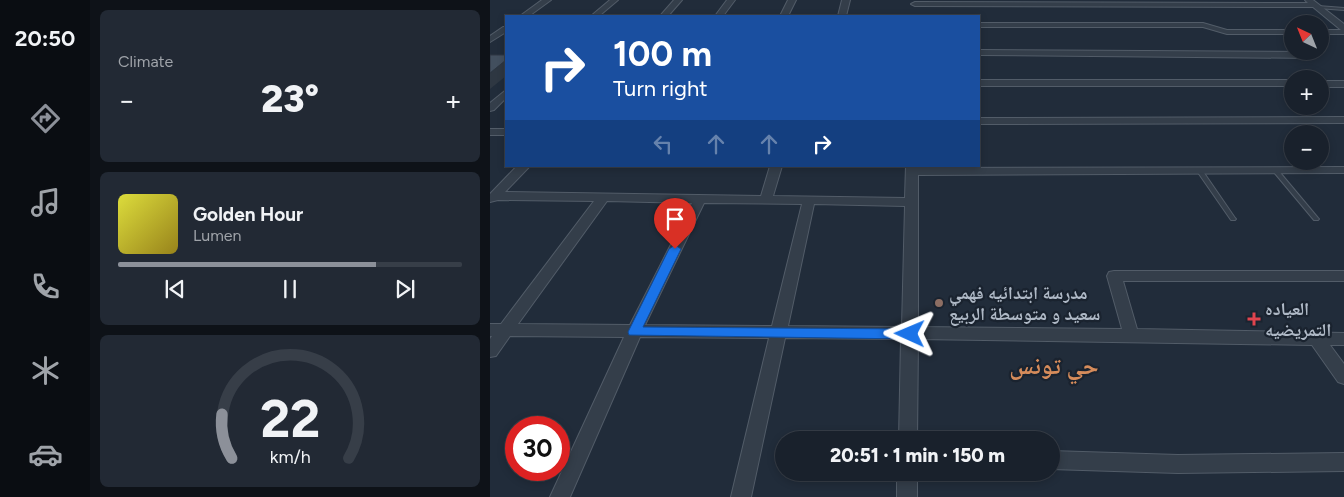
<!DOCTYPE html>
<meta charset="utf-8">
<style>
:root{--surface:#19212c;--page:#222934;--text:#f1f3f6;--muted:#9fa3a9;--line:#373e48;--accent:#8c9099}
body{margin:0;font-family:Figtree,"Noto Naskh Arabic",sans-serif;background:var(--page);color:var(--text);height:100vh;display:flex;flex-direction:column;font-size:19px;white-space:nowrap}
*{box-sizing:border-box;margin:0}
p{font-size:16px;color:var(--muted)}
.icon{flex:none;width:28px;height:28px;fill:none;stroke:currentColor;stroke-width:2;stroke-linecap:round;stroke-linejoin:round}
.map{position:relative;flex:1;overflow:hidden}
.drawer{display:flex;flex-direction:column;gap:10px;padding:10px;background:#0e1218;width:400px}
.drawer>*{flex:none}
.guide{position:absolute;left:15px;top:15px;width:475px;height:152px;border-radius:0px;box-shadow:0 2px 8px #0003,0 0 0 1px var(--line);background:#1a4fa0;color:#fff;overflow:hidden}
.needle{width:32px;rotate:317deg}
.buttons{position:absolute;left:794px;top:15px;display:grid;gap:10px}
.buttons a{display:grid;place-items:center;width:45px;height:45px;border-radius:50%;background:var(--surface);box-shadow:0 2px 8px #0003,0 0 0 1px var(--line);font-size:25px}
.speed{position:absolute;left:15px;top:416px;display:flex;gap:10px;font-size:25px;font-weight:700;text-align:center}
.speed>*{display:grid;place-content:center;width:65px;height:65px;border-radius:50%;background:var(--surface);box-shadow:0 2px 8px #0003,0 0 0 1px var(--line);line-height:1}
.speed .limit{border:8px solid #d22;background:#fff;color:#111}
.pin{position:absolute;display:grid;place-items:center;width:42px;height:42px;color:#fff;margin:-51px -21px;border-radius:50% 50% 50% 0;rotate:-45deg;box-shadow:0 0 5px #0007}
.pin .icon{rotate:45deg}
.me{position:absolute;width:55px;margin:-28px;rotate:271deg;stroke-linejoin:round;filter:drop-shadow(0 0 4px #0008)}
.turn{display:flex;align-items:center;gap:18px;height:105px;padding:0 25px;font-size:22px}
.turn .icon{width:65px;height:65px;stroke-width:2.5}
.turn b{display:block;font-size:35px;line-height:42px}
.lanes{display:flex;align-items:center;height:48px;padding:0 25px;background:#0003;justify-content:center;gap:25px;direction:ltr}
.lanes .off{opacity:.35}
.big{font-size:38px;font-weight:800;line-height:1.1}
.drawer .card{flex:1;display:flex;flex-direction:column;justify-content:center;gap:8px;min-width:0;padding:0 18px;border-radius:8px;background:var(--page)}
.drawer .dial{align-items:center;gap:0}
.dial svg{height:130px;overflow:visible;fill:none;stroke:var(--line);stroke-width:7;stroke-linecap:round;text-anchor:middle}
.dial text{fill:var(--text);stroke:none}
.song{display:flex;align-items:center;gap:15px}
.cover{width:60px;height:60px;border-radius:8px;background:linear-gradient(135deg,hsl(60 70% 55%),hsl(50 70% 35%))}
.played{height:5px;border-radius:2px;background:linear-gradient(90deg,var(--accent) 75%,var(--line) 75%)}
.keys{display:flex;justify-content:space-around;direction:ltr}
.heat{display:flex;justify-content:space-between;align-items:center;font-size:28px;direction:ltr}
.trip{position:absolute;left:285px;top:431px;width:285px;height:50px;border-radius:25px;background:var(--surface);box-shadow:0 2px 8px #0003,0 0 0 1px var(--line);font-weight:800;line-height:50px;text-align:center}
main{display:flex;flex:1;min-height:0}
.tab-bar{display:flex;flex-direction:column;width:90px;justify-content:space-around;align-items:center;background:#0a0d12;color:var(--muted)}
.tab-bar .icon{width:35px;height:35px}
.tab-bar .current{color:var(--accent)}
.tab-bar b{font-size:22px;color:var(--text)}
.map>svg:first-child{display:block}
</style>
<main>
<nav class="tab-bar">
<b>20:50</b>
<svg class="icon current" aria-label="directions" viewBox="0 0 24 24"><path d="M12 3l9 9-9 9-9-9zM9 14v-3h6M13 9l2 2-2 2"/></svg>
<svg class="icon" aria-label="music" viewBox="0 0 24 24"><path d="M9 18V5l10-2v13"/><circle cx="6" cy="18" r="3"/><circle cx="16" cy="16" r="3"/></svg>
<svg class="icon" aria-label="phone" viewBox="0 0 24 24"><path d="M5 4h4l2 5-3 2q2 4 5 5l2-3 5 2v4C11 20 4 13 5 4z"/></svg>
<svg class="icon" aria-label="climate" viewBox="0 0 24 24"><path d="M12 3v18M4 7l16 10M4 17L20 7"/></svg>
<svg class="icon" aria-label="car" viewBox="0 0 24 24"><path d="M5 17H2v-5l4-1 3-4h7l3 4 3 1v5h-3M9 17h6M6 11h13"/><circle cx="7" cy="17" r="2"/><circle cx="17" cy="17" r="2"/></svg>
</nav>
<section class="drawer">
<div class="card"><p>Climate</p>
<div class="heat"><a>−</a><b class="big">23°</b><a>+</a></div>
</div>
<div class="card">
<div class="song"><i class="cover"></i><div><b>Golden Hour</b><p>Lumen</p></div></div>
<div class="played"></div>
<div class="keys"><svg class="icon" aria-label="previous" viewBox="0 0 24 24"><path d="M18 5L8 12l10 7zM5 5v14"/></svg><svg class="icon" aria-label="pause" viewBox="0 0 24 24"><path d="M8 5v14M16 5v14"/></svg><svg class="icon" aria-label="next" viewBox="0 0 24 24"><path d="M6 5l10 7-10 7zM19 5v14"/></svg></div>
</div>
<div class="card dial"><svg viewBox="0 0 100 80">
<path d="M14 69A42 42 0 1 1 86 69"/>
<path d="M14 69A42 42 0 0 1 8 42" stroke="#8c9099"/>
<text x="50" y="56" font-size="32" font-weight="700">22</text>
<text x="50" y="72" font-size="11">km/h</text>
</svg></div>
</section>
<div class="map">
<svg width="854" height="497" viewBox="0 0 854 497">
<rect width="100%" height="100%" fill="#212c3a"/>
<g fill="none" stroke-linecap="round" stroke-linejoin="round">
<!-- service casing -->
<g stroke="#525c68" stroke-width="2">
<g id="service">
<path d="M828 6 854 8V10L827 8 826 7Z"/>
<path d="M785 168 787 169 828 218 829 219 828 220H824L783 171V169Z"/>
<path d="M710 169 712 170 745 218 746 219 745 220H741L707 171Z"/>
</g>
</g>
<!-- minor casing -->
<g stroke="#525c68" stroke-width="2">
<g id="minor">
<path d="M52 0H61L39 16H30Z"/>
<path d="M120 0H128L109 16H101Z"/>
<path d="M184 0H192L178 16H170Z"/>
<path d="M237 0H245L233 16H225Z"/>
<path d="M298 0H306L298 16H290Z"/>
<path d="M352 0H360L356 16H348Z"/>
<path d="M815 0H823L854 24V34H830V30H851L823 7 425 6 421 4 425 2 818 3Z"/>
<path d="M489 23H713L737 30H802V34H737L713 27H489Z"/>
<path d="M13 27H16V32L0 42V36Z"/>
<path d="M489 50 822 52 826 55 822 58 489 55Z"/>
<rect x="489" y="80" width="313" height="6"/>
<rect x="830" y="81" width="24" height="6"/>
<path d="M16 90V98L4 110 0 111V103Z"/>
<path d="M854 117V123L489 124V118Z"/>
<rect x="0" y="129" width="16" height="6"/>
<path d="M27 166H40L15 192 271 196 280 166H292L283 196 415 198 416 166H428V168L854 167V173L428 175V327L632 329 617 276 619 272 624 271H854V281H633L647 329 854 333V345H840L854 364V384L848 382 822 345 428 339 427 440H409L411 339 295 338 261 497H241L279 338 150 337 80 497H60L134 337 20 336 6 356 0 357V339L2 336H0V324H11L104 201 8 200 0 202V194ZM117 201 202 203 140 325 28 324ZM214 203 312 204 282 326 155 325ZM324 204 415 206 412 327 298 326Z"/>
<path d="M561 451 688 455 854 453V471L688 473 561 469Z"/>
<rect x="407" y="472" width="20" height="25"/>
</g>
</g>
<!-- service -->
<use href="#service" fill="#343e4a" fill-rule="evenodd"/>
<!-- minor -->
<use href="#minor" fill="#343e4a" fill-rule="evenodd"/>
</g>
<!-- shaded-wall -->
<path fill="#2e3742" d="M16 60V76L0 89V73Z"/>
<!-- building -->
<path fill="#424f5e" stroke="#2e3742" d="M0 55H16V60L0 73Z"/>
<!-- route -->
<path fill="#1a73e8" stroke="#114b97" d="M185 245 191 249 153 327 420 329 424 331 426 334 424 338 420 339 139 335 138 332 179 249Z"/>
<!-- markers -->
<circle fill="#8d6e63" stroke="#1a232f" stroke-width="2" cx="449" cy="303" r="5"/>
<path fill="#e0444e" stroke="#1a232f" stroke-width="2" d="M761.5 311.5h5v5h5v5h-5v5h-5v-5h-5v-5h5z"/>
<g text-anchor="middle" stroke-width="4.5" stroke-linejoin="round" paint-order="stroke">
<!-- poi labels -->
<g font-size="18" font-weight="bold" fill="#afb9c6" stroke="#1a232f" text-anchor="start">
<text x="459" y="299">مدرسة ابتدائيه فهمي<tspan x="459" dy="21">سعيد و متوسطة الربيع</tspan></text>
<text x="775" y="315">العياده<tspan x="775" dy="21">التمريضيه</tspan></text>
</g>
<!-- near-quarter labels -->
<g font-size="24" font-weight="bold" fill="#d68c5b" stroke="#1a232f">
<text x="564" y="374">حي تونس</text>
</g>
</g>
</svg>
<div class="buttons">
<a><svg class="needle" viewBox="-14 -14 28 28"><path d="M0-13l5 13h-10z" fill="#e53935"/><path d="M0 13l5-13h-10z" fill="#9fa3a9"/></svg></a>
<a>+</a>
<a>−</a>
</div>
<div class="speed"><div class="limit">30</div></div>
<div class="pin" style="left:185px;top:249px;background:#d93025"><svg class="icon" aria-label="arrive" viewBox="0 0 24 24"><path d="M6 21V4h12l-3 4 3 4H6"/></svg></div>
<svg class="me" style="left:420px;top:334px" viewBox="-20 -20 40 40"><path d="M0-17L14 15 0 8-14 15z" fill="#1a73e8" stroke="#fff" stroke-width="4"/></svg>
<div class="trip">20:51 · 1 min · 150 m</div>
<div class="guide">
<div class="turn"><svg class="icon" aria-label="right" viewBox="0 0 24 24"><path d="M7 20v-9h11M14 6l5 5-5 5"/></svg><div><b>100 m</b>Turn right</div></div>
<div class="lanes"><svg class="icon off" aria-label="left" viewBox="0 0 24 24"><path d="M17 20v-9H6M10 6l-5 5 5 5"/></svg><svg class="icon off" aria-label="ahead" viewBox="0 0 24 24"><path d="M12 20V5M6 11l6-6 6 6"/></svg><svg class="icon off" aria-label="ahead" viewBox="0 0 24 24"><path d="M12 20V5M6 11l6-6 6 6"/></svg><svg class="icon" aria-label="right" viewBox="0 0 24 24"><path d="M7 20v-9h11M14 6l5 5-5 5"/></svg></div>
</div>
</div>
</main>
